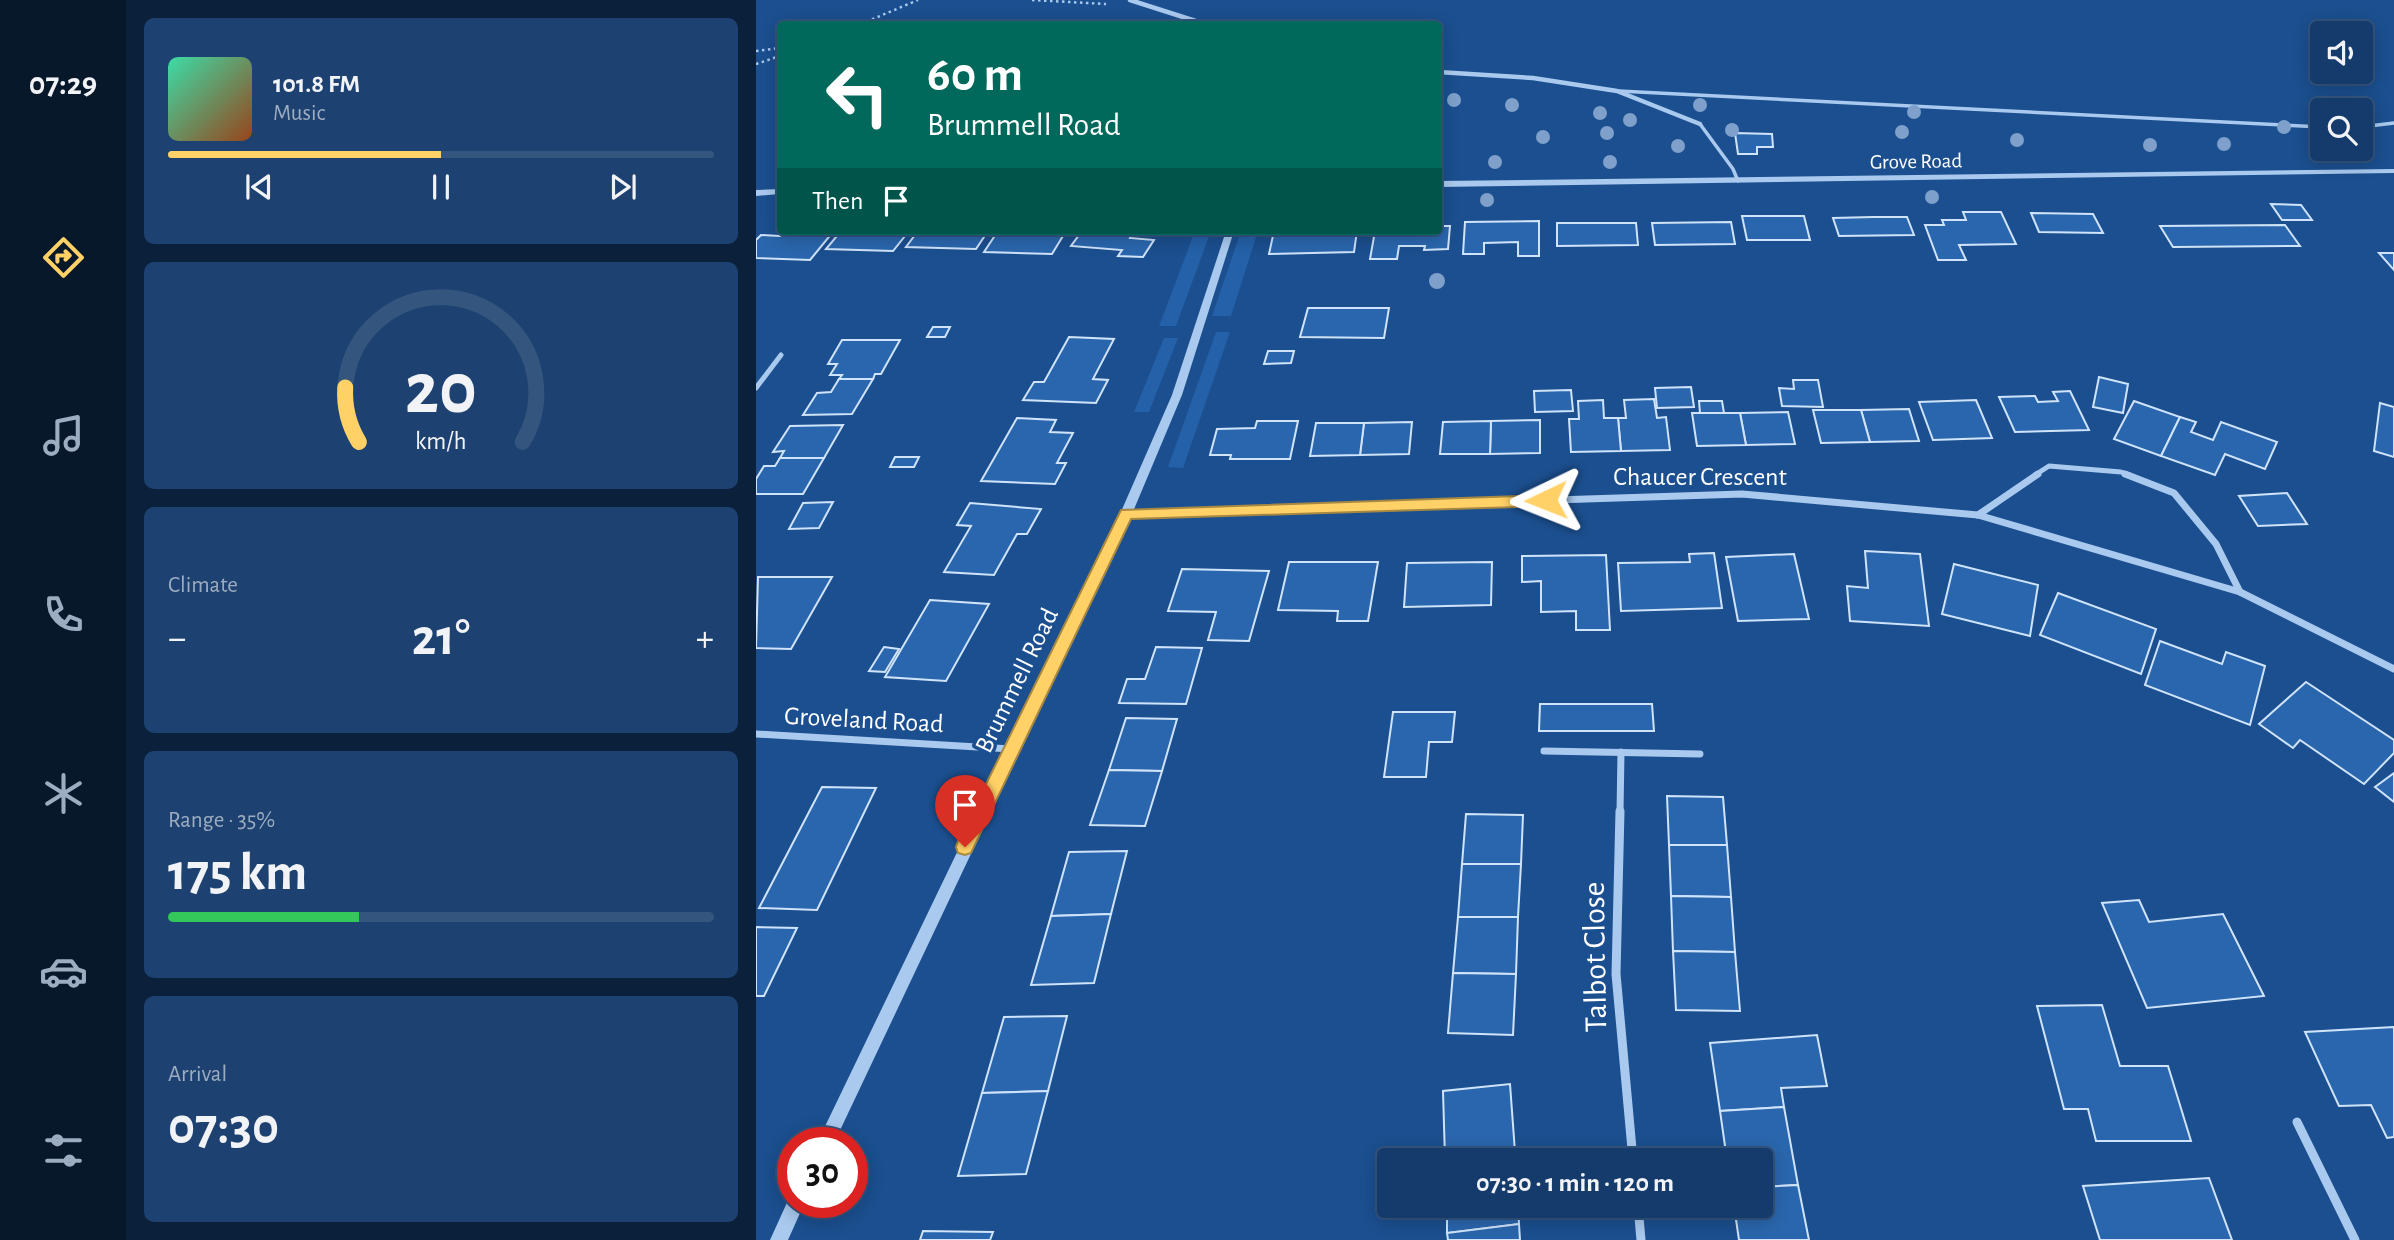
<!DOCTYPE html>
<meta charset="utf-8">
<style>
:root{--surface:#143b6b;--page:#1d4271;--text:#f1f3f6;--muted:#9dadc1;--line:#33557e;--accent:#ffd166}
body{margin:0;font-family:"Alegreya Sans",sans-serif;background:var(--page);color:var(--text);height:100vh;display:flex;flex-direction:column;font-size:26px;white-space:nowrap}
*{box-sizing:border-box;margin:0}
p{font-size:23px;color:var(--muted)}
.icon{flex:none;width:38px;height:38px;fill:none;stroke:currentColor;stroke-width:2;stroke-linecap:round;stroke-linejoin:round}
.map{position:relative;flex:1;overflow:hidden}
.details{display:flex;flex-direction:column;gap:18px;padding:18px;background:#0b203b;width:630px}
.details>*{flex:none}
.banner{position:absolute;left:21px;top:21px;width:665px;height:214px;border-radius:7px;box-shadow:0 4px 18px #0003,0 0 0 2px var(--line);background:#00695c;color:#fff;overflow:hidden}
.fabs{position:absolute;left:1554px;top:21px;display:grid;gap:14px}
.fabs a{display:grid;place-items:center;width:63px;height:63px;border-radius:7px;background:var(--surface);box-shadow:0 4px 18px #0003,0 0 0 2px var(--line);font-size:35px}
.speed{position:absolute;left:21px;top:1127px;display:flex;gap:14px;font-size:35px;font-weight:700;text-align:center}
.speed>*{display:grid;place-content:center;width:91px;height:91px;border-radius:50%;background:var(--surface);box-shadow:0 4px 18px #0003,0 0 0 2px var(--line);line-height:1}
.speed .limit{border:10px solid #d22;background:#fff;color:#111}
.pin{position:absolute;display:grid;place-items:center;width:60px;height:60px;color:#fff;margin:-72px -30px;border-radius:50% 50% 50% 0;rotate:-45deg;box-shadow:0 0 7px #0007}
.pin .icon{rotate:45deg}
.me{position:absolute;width:77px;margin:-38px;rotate:268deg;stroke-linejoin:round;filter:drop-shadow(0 0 5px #0008)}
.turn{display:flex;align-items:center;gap:24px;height:147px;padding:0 35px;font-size:32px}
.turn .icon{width:91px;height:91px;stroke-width:2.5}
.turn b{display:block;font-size:49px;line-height:60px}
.then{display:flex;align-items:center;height:66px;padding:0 35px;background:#0003;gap:14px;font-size:26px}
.big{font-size:52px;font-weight:600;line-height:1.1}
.details .tile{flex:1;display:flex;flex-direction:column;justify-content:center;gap:10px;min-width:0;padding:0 24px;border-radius:10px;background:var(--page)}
.details .dial{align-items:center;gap:0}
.dial svg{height:182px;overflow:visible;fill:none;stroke:var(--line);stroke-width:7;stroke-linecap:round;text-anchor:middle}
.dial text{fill:var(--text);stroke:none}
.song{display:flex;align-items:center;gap:21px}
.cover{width:84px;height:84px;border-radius:10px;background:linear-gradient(135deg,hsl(160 70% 55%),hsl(20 70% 35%))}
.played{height:7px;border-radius:4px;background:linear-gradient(90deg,var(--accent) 50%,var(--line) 50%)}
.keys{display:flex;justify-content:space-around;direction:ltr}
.heat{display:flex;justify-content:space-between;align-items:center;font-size:38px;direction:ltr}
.charge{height:10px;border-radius:5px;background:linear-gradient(90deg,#34c759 35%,var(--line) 0)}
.trip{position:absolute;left:621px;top:1148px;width:396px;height:70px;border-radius:7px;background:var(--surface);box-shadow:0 4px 18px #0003,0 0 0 2px var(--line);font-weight:600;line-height:70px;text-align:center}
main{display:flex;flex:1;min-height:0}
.tabs{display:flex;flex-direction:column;width:126px;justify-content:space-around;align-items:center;background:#08182b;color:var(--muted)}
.tabs .icon{width:49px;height:49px}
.tabs .on{color:var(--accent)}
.tabs b{font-size:32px;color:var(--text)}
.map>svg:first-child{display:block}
</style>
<main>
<nav class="tabs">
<b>07:29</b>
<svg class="icon on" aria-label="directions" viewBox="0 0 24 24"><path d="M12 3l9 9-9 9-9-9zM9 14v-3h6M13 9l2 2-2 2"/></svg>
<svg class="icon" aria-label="music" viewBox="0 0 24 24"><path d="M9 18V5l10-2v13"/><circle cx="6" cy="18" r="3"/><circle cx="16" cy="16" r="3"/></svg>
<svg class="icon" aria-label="phone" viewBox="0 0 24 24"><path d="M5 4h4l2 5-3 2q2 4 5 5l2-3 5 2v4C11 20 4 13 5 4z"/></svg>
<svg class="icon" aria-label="climate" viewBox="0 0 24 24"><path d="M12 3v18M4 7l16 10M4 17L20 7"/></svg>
<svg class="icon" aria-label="car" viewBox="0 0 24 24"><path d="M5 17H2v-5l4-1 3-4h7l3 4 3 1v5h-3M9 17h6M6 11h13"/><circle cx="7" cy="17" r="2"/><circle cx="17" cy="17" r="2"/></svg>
<svg class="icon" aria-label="filters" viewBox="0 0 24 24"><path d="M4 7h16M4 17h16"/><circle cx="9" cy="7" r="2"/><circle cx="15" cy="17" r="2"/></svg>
</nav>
<section class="details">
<div class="tile">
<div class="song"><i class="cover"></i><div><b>101.8 FM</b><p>Music</p></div></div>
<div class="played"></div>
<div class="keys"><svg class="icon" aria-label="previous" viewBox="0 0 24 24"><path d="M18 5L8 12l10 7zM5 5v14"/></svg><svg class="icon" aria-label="pause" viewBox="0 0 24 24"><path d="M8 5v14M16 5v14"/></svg><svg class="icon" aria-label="next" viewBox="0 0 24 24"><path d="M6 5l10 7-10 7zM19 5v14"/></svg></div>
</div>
<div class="tile dial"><svg viewBox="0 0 100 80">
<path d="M14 69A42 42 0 1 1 86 69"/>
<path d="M14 69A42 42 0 0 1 8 45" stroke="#ffd166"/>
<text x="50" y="56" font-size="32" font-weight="700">20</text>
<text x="50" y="72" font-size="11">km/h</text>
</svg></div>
<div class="tile"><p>Climate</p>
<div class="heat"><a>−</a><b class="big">21°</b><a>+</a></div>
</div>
<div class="tile"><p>Range · 35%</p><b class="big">175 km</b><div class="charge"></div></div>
<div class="tile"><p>Arrival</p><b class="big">07:30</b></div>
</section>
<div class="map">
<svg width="1638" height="1240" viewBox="0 0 1638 1240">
<rect width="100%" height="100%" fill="#1b4f8f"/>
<!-- green -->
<g fill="#2461a8">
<path d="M439 231H455L420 326H403Z"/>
<path d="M485 231H502L475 316H456Z"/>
<path d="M460 332H474L427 468 412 467Z"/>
<path d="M408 338H422L393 412H378Z"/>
</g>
<!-- building -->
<g fill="#2a66ad" stroke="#cfe3fa" stroke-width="2">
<path d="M979 133 1016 134 1017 147H1001V154H982Z"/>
<path d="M1515 204 1545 205 1556 220H1526Z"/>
<path d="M1207 212H1245L1260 244 1203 245 1210 260H1182L1169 225H1188L1186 220H1210Z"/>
<path d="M1275 213 1337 214 1347 233 1283 232Z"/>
<path d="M986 216H1048L1054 240H991Z"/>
<path d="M1117 217H1151L1158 235 1083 236 1077 218Z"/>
<path d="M783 221V256H762V242L728 243V254H707L709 222Z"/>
<path d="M975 222 979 244 899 245 896 223Z"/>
<path d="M801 223H880L882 245 801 246Z"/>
<path d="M1529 225 1544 246 1417 247 1404 226Z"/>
<path d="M682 226H694L692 249 668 250 669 246H643L641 259H614L619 231H682Z"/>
<path d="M28 231H35L77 232 54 260 0 258V240L5 235 24 236Z"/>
<path d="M85 231 118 232 116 235 149 236 137 251 70 249Z"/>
<path d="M162 231H232L220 249 150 247Z"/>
<path d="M242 231H310L296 254 228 252Z"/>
<path d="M326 231H378L374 238 398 240 387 257 362 256 366 250 315 246Z"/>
<path d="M518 231H601L598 252 513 254Z"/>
<path d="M1623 253H1638V270Z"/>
<path d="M552 308H633L628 338 544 337Z"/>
<path d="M177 327H194L189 337H171Z"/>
<path d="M313 337 358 339 337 379 352 380 340 403 267 400 278 382H288Z"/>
<path d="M86 340H144L125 374H119L117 379H83L86 375H74L81 364H72Z"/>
<path d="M512 351H538L535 363 508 364Z"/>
<path d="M1343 377 1372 384 1367 413 1337 407Z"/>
<path d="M83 379H117L96 414 47 415 61 393 75 392Z"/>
<path d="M1037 380H1062L1067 407 1026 406 1023 388 1038 389Z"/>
<path d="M935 387 938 407 901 408 899 388Z"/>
<path d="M815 390 817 411 779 412 778 391Z"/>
<path d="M1314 391 1333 430 1259 432 1243 397 1279 396 1282 402 1302 401 1297 392Z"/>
<path d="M898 399 901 418 910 417 914 450 865 451 862 418H870L868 400Z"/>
<path d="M847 400 848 418H862L865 451 815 452 813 419H823L822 401Z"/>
<path d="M1220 400 1236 438 1177 440 1163 402Z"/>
<path d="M943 401H966L968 413H944Z"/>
<path d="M1378 401 1424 417 1405 456 1358 439Z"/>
<path d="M1624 403 1638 407V457L1618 451Z"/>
<path d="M1153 409 1163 441 1114 442 1105 410Z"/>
<path d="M1057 410H1105L1114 442 1065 443Z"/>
<path d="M1032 412 1039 444 990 445 984 413Z"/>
<path d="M936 413H984L990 445 941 446Z"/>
<path d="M1424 417 1440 422 1435 432 1457 440 1465 422 1521 442 1509 469 1469 454 1459 475 1405 456Z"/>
<path d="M261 418 300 420 294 432 317 433 301 463H310L299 484 225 481Z"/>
<path d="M784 420V453L734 454 735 421Z"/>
<path d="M501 421H542L534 459H474L475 455H454L461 429 499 428Z"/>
<path d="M735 421 734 454H684L687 422Z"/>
<path d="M656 422 653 454 604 455 608 423Z"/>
<path d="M560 423H608L604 455 554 456Z"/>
<path d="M87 425 68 458H24L28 451 17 452 34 426Z"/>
<path d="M139 457H163L158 467H134Z"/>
<path d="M24 458H68L47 494H0V479L8 466H19Z"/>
<path d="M1531 493 1551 524 1502 526 1483 496Z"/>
<path d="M77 502 63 528 33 529 47 503Z"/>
<path d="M214 503 285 509 271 534H261L238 575 188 572 215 526 201 525Z"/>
<path d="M1109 551 1164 554 1173 626 1094 621 1091 586 1112 588Z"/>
<path d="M958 553 966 608 865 611 862 563 934 562 933 554Z"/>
<path d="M1038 554 1053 619 982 621 970 557Z"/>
<path d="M850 555 854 630H820V611L785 612V581L766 582V556Z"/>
<path d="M533 562H622L612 621H581L582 611 522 610Z"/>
<path d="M736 562 735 605 648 607 651 563Z"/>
<path d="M1198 564 1282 585 1274 636 1186 614Z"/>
<path d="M426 569 513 571 493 641 452 640 460 612 412 611Z"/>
<path d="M2 577H76L35 649 0 648Z"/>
<path d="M1302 593 1400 629 1385 674 1284 635Z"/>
<path d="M174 600 233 604 190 681 129 677Z"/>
<path d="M1404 641 1466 664 1470 652 1509 666 1494 725 1389 685Z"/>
<path d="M128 647 143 649 129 672 113 671Z"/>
<path d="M400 647 446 648 430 704 363 703 371 679H389Z"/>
<path d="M1550 682 1638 740V753L1608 784 1544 740 1537 748 1503 724Z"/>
<path d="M784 704H896L898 731H783Z"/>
<path d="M637 712H699L696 742H673L670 777H628Z"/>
<path d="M370 718 421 719 406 771 353 770Z"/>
<path d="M353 770 406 771 389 826 334 825Z"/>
<path d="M1638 773V802L1619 787Z"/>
<path d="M66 787 120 788 61 910 3 908Z"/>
<path d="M911 796 967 797 971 845H913Z"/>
<path d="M710 814 767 815 765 864H706Z"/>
<path d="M913 845H971L975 897 915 896Z"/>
<path d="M371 851 355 914 295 916 313 852Z"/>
<path d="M706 864H765L762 917H702Z"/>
<path d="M915 896 975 897 979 952 917 951Z"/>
<path d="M1383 900 1393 922 1467 914 1508 996 1391 1008 1346 903Z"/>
<path d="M355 914 338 983 275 985 295 916Z"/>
<path d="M702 917H762L760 974 697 973Z"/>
<path d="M0 927 41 928 8 996H0Z"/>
<path d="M917 951 979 952 984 1011 920 1010Z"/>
<path d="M697 973 760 974 757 1035 692 1033Z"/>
<path d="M1346 1005 1364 1066H1412L1435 1141H1340L1332 1109H1308L1281 1006Z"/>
<path d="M311 1016 292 1091 226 1093 248 1017Z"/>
<path d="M1638 1027V1137L1631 1138 1615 1105 1583 1106 1549 1032Z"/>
<path d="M1061 1035 1071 1086 1025 1088 1028 1107 964 1111 954 1043Z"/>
<path d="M754 1084 759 1152 689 1159 687 1091Z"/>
<path d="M292 1091 270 1174 202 1176 226 1093Z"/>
<path d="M1028 1107 1042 1185 1004 1187V1160H971L964 1111Z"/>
<path d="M759 1152V1160H689V1159Z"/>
<path d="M1453 1178 1476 1240H1344L1327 1186Z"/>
<path d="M1042 1185 1053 1240H983L978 1206H1004V1187Z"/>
<path d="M691 1206H762L763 1224 691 1233Z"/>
<path d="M763 1224 764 1240H692L691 1233Z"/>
<path d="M167 1231 237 1232 234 1240H164Z"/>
</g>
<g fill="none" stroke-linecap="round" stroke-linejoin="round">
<!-- path -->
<g stroke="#a9c9ee" stroke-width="2.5" stroke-dasharray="2.5 3.5" stroke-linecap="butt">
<path d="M276 0 350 4"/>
<path d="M105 24 162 0"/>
<path d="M0 51 24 48"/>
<path d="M0 64 24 56"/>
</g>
<!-- service -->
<g stroke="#a9c9ee" stroke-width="3.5">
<path d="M863 91 1566 127"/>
<path d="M944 124 977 169 982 181"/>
<path d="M1605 127 1638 123"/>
</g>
<!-- minor-far3 -->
<g stroke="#a9c9ee" stroke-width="4.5">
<path d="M374 0 449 24"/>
<path d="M682 72 777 78 861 91 944 124"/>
</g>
<!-- minor-far2 -->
<g stroke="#a9c9ee" stroke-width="5">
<path d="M0 388 25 355"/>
<path d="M1279 475 1293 466 1365 472 1374 475"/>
</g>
<!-- minor-far1 -->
<g stroke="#a9c9ee" stroke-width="7">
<path d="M1369 474 1418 493 1460 544 1484 592"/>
<path d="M370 514 986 494 1222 515 1484 592 1638 669"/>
<path d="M1222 515 1282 474"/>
<path d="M0 734 255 749"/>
<path d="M788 751 944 754"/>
<path d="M864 813 865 752"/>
</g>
<!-- minor -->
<g stroke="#a9c9ee" stroke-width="9">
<path d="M864 811 860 974 877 1160"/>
<path d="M1541 1122 1599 1240"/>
<path d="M882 1206 885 1240"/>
</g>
<!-- tertiary -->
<g fill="#a9c9ee" fill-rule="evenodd">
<path d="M1638 169V173L682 187V181Z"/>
<path d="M24 189V194L0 196V190Z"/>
<path d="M470 231H478L426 395 376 514 78 1143H61L364 514 416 395Z"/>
<path d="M37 1195V1202H49L32 1240H14L34 1196Z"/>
</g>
</g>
<!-- trees -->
<g fill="#7ea0ca">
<circle cx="698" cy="100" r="7"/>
<circle cx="756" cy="105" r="7"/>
<circle cx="944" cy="105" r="7"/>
<circle cx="1158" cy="112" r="7"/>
<circle cx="844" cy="113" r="7"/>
<circle cx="874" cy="120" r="7"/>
<circle cx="1528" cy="127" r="7"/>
<circle cx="976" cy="130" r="7"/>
<circle cx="1146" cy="132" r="7"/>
<circle cx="851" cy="133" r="7"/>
<circle cx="787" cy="137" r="7"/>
<circle cx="1261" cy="140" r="7"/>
<circle cx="1468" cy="144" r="7"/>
<circle cx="1394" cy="145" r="7"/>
<circle cx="922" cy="146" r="7"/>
<circle cx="739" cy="162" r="7"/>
<circle cx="854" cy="162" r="7"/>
<circle cx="1176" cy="197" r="7"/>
<circle cx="731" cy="200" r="7"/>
<circle cx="681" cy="281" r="8"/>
</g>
<!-- route -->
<path fill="#ffd166" stroke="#a68842" stroke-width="2" d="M790 495 797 500 790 506 375 519 215 853 209 855 202 853 200 847 202 841 365 510Z"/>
<g text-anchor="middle" stroke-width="7" stroke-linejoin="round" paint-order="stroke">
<!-- far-street labels -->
<g font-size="21" fill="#fff" stroke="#1b4f8f">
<text transform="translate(1160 161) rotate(-1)" y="7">Grove Road</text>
</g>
<!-- street labels -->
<g font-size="26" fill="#fff" stroke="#1b4f8f">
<text x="944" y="485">Chaucer Crescent</text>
<text transform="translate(260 680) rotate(-64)" y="9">Brummell Road</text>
<text transform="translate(108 719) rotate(3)" y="9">Groveland Road</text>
</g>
<!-- near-street labels -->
<g font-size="32" fill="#fff" stroke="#1b4f8f">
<text transform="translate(838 957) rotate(-91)" y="11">Talbot Close</text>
</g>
</g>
</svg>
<div class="fabs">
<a><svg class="icon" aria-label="sound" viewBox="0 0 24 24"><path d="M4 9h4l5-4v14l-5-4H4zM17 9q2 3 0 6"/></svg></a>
<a><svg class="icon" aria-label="search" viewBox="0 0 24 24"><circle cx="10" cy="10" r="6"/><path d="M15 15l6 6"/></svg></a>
</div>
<div class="speed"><div class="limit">30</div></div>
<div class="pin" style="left:209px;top:847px;background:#d93025"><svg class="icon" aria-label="arrive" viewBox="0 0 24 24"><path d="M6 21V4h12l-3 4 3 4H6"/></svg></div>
<svg class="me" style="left:790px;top:500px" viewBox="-20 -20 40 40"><path d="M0-17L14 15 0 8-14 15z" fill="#ffd166" stroke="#fff" stroke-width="4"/></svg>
<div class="trip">07:30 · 1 min · 120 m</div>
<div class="banner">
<div class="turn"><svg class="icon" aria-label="left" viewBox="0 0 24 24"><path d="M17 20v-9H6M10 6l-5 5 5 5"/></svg><div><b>60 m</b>Brummell Road</div></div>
<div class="then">Then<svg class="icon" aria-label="arrive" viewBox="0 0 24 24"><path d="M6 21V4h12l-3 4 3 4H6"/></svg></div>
</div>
</div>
</main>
